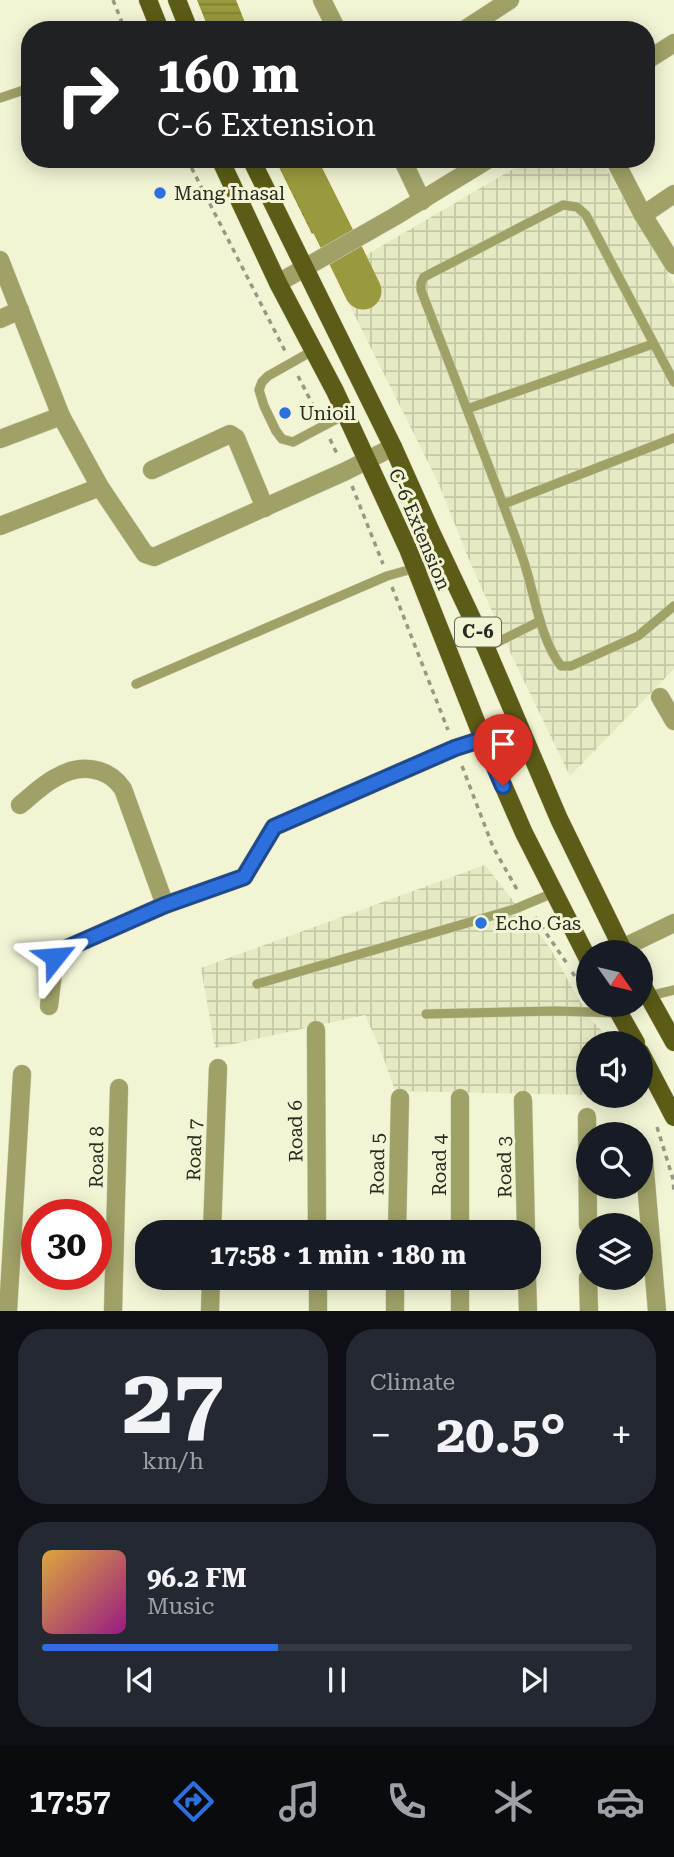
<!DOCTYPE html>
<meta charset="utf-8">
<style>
:root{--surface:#171b24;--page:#242831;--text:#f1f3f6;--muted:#9ea1a6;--line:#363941;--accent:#2d70dd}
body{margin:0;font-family:"Roboto Serif",serif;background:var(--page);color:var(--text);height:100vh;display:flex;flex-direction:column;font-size:26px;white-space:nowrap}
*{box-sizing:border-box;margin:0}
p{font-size:23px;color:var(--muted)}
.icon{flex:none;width:38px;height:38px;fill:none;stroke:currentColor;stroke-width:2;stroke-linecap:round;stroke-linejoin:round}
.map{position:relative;height:1311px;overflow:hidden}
.drawer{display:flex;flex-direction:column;gap:18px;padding:18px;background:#0d0f14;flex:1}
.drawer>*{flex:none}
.hud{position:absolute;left:21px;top:21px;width:634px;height:147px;border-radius:28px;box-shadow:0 4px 18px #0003;background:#202124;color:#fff;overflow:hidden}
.needle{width:46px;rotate:124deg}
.buttons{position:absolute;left:576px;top:940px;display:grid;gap:14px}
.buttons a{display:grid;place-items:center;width:77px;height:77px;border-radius:50%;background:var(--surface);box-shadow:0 4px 18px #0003;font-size:35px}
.speed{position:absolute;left:21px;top:1199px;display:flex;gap:14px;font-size:35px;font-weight:700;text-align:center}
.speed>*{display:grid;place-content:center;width:91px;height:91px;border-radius:50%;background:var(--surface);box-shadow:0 4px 18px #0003;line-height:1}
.speed .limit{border:10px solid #d22;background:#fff;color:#111}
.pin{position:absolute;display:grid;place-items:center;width:60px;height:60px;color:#fff;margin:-72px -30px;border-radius:50% 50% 50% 0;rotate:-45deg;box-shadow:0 0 7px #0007}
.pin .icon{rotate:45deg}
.me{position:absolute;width:77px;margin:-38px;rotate:62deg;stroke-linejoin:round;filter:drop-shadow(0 0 5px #0008)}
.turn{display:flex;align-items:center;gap:24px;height:147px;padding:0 21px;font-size:32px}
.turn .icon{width:91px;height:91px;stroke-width:2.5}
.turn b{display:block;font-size:49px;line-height:60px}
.big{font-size:52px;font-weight:700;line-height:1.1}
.drawer .card{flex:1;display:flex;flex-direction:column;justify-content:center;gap:10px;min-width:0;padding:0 24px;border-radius:28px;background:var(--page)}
.drawer .dial{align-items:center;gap:0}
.dial b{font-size:91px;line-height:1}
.song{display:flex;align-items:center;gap:21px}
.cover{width:84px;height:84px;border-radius:10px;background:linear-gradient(135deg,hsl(40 70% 55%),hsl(310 70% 35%))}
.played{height:7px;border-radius:4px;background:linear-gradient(90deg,var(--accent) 40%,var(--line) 40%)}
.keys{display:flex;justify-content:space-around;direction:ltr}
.heat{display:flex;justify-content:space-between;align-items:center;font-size:38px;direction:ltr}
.drawer .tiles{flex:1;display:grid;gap:18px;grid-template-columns:1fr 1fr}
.card:last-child{grid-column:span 2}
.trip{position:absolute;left:135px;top:1220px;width:406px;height:70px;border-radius:28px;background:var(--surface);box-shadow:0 4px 18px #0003;font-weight:700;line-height:70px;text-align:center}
.tabs{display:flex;height:112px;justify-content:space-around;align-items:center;background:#090b0e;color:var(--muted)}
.tabs .icon{width:49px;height:49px}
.tabs .on{color:var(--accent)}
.tabs b{font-size:32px;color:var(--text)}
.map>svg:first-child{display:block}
</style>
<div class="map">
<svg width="674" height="1311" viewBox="0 0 674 1311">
<defs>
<pattern id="industrial-grid" width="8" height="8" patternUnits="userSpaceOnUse" patternTransform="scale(1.75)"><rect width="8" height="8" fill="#e6e9c1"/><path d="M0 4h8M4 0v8" fill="none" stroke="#c5c8a5"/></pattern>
<pattern id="water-rules" width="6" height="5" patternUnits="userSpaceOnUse" patternTransform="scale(1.75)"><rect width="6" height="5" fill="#999a3d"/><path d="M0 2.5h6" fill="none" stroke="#7d7e33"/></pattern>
</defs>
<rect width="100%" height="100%" fill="#f2f4d4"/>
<!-- industrial -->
<g fill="url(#industrial-grid)">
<path d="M530 159H601L674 284V669L570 776 511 654 467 555 438 482 334 274Z"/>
<path d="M485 865 550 948 590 1019 614 1043H588V1095L395 1091 382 1053 365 1015 215 1048 201 968Z"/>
</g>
<!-- water -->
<g fill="url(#water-rules)">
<path d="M197 0H236L248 30H209Z"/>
<path d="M275 159H308L338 217 312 234Z"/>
</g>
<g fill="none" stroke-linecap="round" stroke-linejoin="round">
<!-- river -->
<g stroke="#999a3d" stroke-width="37">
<path d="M297 159 339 243"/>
<path d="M343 250 363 291"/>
</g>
<!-- service casing -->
<g stroke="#cecfb3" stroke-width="10">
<g id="service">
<path d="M0 98 30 88"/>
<path d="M314 350 268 376 262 382 259 390 264 406 276 431 282 439 293 442 346 414"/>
<path d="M674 382 586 215 577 207 563 205 424 277 421 283V290C455 379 490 467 522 556 534 589 539 638 561 666H571L638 636 674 606"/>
<path d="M467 409 653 344"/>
<path d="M504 504 674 438"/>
<path d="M486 648 540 621"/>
<path d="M136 684 387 576 444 560"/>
<path d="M257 984 515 909 553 893"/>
<path d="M649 996 674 990"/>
<path d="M426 1014 556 1011 618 1013"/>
</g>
</g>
<!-- minor casing -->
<g stroke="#cecfb3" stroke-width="19">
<g id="minor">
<path d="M322 0 337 30"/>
<path d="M464 30 510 0"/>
<path d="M402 159 422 201"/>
<path d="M614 159 643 215 674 265"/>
<path d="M643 215 674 194"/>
<path d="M0 260 61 416 100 487 145 554 154 557 346 471 393 447"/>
<path d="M0 319 20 310"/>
<path d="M0 439 61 416"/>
<path d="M152 470 230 434 236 438 265 508"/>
<path d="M0 526 100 487"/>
<path d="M660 697 674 721"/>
<path d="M20 805C31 796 42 785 55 778 78 764 107 765 123 789L165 905"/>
<path d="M614 952 674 923"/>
<path d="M49 1006 55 957 56 953 165 905 244 877 274 827 455 748 483 739"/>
<path d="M316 1030 317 1232"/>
<path d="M460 1098V1232"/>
<path d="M523 1100 526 1232"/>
<path d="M587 1117 588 1225"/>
<path d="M644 1159 657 1311"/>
<path d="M212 1232 218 1068"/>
<path d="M397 1232 400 1098"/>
<path d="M318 1278V1311"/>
<path d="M460 1278V1311"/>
<path d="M527 1278 528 1311"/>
<path d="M588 1278 589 1311"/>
<path d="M8 1311 22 1074"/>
<path d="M113 1311 119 1088"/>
<path d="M210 1311 211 1278"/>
<path d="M395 1311V1278"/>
</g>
</g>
<!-- tertiary casing -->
<g stroke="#cecfb3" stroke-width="19">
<g id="tertiary">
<path d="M646 61 674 43"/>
<path d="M278 283 394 217 489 159"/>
</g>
</g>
<!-- primary casing -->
<g stroke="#cecfb3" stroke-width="19">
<g id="primary">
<path d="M148 0 160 30"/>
<path d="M177 0 189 30"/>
<path d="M220 159 278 283 335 391 408 549 483 739 524 833 588 959"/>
<path d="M251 159 393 447 432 534 486 648 559 819 624 952"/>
<path d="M640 981 674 1042"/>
<path d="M614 1004 636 1043"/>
<path d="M640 1052 674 1117"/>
</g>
</g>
<!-- path -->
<g stroke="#989982" stroke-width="3.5" stroke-dasharray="5 5" stroke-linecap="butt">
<path d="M113 0 125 30"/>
<path d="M187 159 285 351"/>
<path d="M298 376 317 413"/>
<path d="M330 439 337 454"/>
<path d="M352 486 383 564"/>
<path d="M392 587 448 730"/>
<path d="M462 766 493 847 519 893"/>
<path d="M535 917 568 965"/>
<path d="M572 972 588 995"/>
<path d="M657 1127 673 1179 674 1193"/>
</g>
<!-- service -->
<use href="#service" stroke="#9fa167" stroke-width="9"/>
<!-- minor -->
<use href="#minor" stroke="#9fa167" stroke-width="18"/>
<!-- tertiary -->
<use href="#tertiary" stroke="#9fa167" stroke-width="18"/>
<!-- primary -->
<use href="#primary" stroke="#5b5c16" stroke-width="18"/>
</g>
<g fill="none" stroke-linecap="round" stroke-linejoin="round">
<!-- route casing -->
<g stroke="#1d4990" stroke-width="18">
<path id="route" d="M55 957 56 953 165 905 244 877 274 827 455 748 483 739 503 786"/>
</g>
<!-- route -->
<use href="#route" stroke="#2d70dd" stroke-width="12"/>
</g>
<!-- markers -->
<g fill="#2d70dd" stroke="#f2f4d4" stroke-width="2.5">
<circle cx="160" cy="193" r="7"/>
<circle cx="285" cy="413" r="7"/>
<circle cx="481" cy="923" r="7"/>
</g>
<g text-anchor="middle" stroke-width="6" stroke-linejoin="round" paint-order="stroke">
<!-- shield labels -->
<rect fill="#f2f4d4" stroke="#656654" stroke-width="2" x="455" y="617.5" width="46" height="29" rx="5"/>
<g font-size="18" font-weight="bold" fill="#29291d">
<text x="478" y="638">C-6</text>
</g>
<!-- poi labels -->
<g font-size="19" fill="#29291d" stroke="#f2f4d4" text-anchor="start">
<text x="174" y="200">Mang Inasal</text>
<text x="299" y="420">Unioil</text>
<text x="495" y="930">Echo Gas</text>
</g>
<!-- street labels -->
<g font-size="19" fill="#29291d" stroke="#f2f4d4">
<text transform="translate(420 529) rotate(67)" y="7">C-6 Extension</text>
<text transform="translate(295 1131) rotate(-91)" y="7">Road 6</text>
<text transform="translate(194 1150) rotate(-88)" y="7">Road 7</text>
<text transform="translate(96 1157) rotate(-89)" y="7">Road 8</text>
<text transform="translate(377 1164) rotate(-89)" y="7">Road 5</text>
<text transform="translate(439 1165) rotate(-90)" y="7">Road 4</text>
<text transform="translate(504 1167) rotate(-91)" y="7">Road 3</text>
</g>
</g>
</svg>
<div class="buttons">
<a><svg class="needle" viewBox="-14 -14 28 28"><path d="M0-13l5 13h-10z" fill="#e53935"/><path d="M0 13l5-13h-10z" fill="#9ea1a6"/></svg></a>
<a><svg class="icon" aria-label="sound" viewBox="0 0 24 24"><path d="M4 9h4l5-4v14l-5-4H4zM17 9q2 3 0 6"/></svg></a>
<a><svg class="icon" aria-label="search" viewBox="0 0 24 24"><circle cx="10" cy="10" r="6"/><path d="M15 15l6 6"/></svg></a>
<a><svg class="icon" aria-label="layers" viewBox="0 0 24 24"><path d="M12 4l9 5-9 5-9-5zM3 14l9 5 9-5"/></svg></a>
</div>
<div class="speed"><div class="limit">30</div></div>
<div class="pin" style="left:503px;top:786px;background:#d93025"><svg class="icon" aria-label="arrive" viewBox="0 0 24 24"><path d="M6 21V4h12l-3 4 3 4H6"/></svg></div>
<svg class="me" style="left:55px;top:957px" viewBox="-20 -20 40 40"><path d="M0-17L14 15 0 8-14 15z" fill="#2d70dd" stroke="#fff" stroke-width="4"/></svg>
<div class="trip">17:58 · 1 min · 180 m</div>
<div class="hud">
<div class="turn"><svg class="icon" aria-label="right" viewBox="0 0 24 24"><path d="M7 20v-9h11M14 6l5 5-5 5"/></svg><div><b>160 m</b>C-6 Extension</div></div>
</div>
</div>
<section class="drawer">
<div class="tiles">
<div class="card dial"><b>27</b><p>km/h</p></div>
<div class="card"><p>Climate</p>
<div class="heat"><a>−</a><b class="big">20.5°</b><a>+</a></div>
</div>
<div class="card">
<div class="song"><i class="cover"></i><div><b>96.2 FM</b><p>Music</p></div></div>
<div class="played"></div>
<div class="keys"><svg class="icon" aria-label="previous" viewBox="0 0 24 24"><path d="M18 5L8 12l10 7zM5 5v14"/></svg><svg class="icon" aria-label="pause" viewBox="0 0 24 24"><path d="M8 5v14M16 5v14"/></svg><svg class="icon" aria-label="next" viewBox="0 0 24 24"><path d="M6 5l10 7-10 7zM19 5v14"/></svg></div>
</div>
</div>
</section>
<nav class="tabs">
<b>17:57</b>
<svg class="icon on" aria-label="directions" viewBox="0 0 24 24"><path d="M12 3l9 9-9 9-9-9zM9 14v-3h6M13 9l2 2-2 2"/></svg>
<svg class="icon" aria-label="music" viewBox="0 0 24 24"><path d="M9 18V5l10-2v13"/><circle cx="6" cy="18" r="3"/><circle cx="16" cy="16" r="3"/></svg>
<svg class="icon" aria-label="phone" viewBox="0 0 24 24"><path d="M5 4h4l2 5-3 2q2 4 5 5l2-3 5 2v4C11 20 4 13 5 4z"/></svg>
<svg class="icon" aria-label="climate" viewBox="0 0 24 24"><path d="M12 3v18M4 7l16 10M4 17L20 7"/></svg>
<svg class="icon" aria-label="car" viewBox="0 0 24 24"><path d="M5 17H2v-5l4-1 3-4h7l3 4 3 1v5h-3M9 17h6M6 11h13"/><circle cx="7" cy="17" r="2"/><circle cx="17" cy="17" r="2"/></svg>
</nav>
